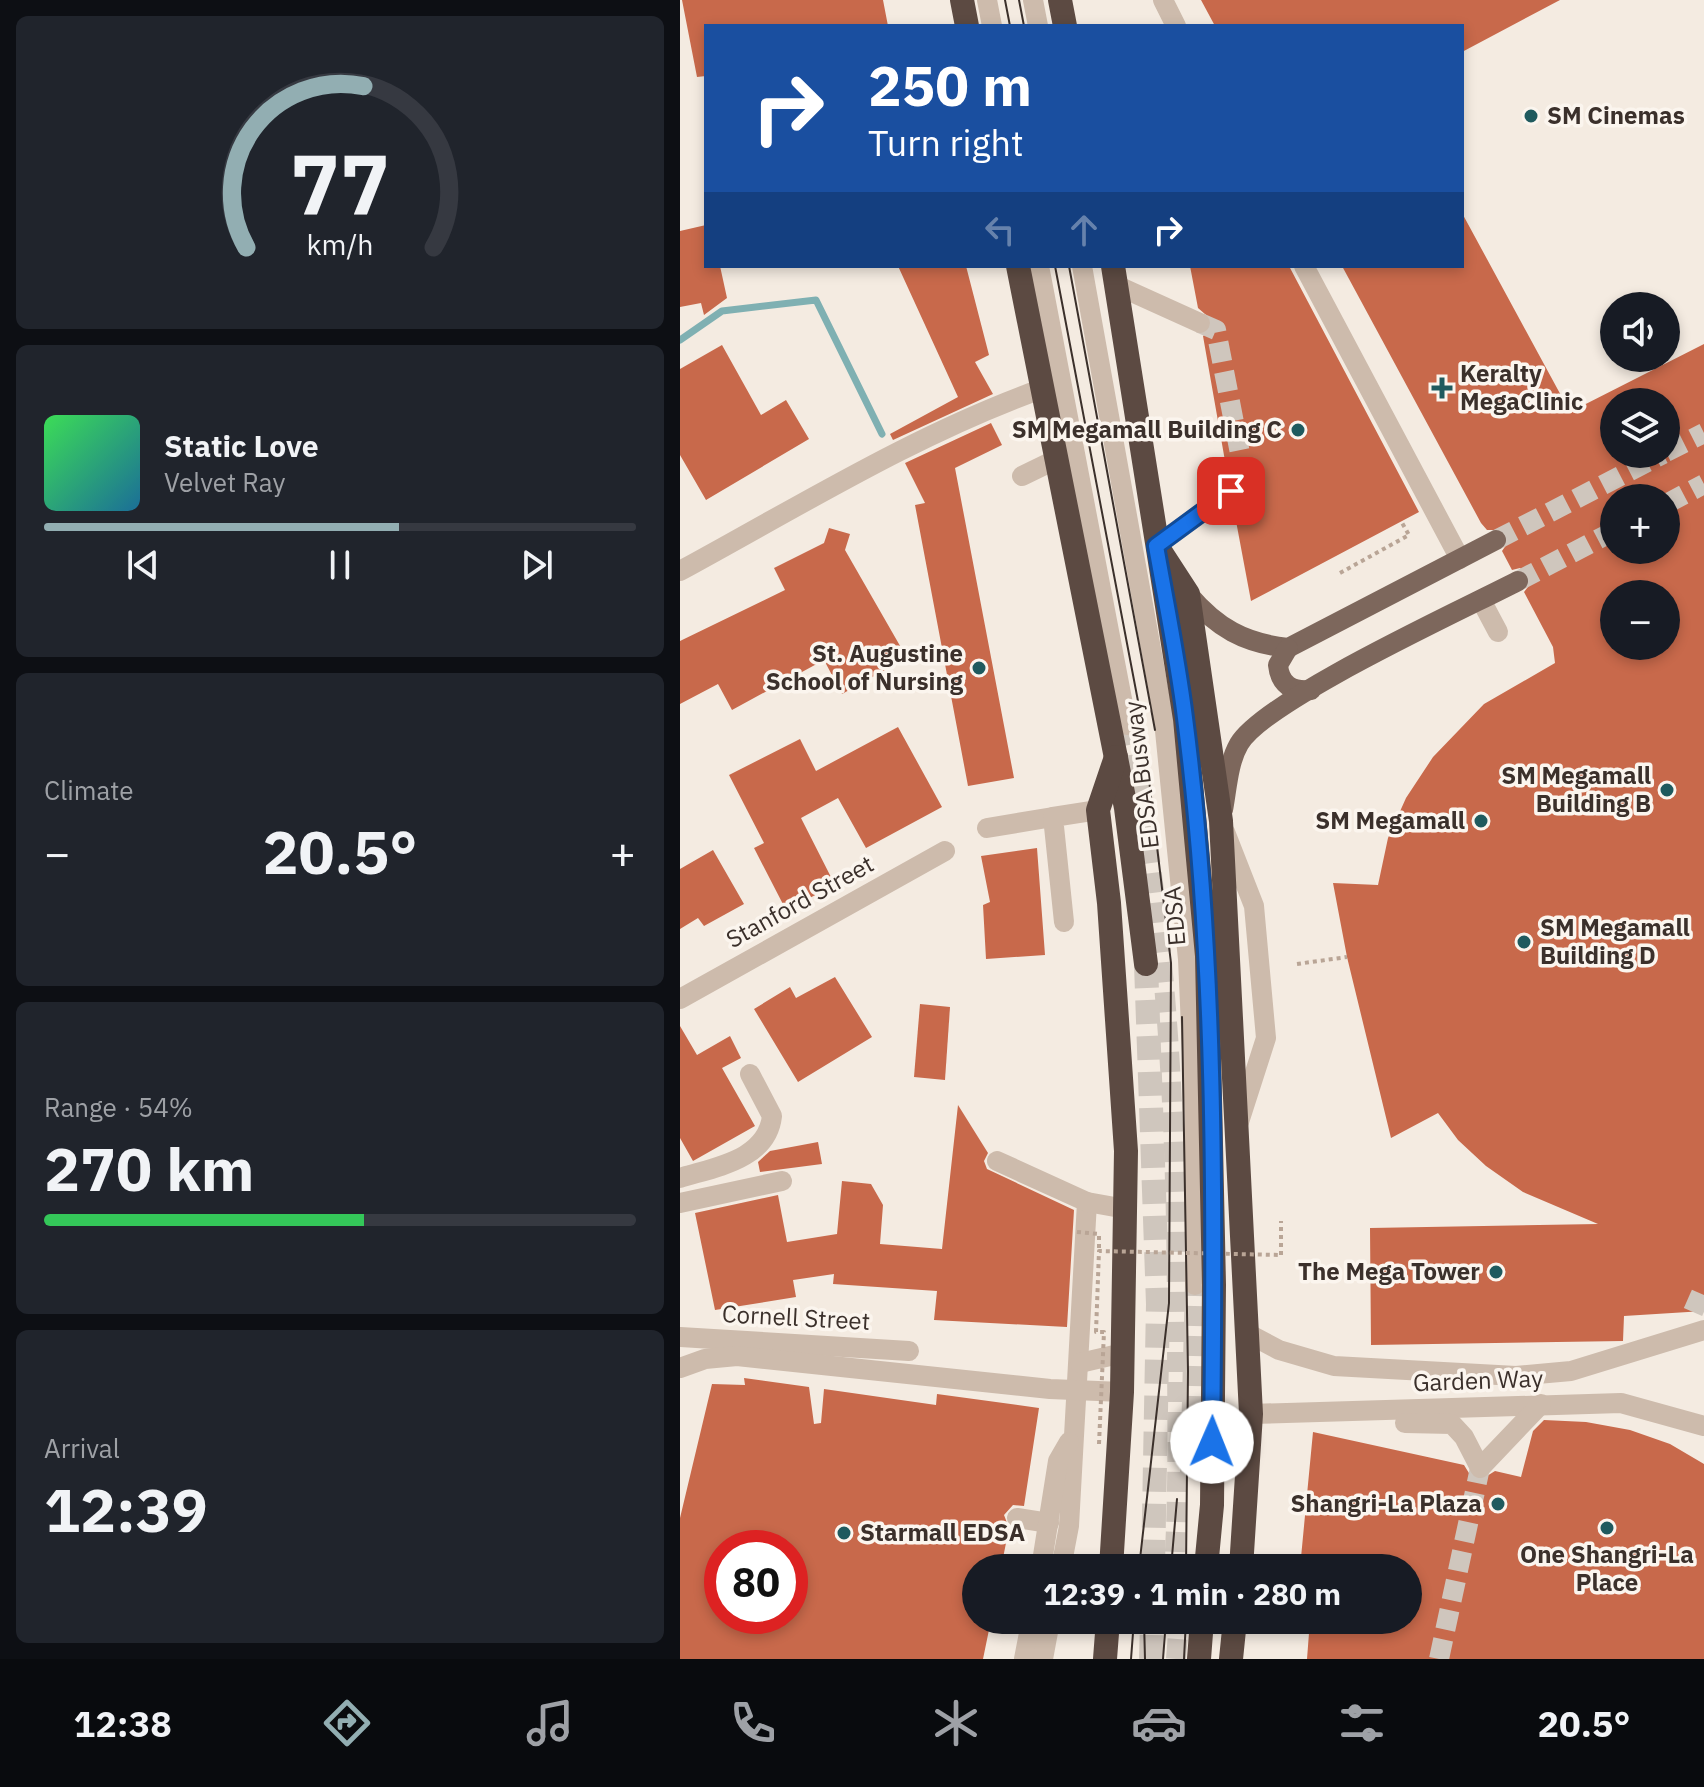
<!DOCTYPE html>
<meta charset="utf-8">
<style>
:root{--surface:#171b24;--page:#20242c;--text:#f1f3f6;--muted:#9ea1a6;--line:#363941;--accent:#92aeb2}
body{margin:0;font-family:"IBM Plex Sans",sans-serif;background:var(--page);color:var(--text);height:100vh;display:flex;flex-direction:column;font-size:30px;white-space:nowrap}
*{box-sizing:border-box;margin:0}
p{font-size:26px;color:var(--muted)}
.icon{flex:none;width:44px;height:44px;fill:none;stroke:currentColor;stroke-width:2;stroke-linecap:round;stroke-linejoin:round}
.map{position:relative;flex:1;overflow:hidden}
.panel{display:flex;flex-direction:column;gap:16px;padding:16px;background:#0d0f14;width:680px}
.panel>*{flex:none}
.guide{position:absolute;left:24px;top:24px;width:760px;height:244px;border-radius:0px;box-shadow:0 4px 12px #0003;background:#1a4fa0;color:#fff;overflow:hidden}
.buttons{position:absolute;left:920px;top:292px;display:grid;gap:16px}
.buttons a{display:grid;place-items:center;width:80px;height:80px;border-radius:50%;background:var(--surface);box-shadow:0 4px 12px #0003;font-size:40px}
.speed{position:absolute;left:24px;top:1530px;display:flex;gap:16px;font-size:40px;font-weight:700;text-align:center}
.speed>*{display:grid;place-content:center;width:104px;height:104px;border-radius:50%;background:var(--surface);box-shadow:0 4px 12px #0003;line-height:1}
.speed .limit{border:12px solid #d22;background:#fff;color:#111}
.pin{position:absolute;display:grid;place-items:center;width:68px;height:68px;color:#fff;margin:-34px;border-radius:16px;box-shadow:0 4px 12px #0006}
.me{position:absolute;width:88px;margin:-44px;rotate:1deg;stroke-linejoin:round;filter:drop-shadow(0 0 6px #0008)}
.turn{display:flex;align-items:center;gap:28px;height:168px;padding:0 32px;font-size:36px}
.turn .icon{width:104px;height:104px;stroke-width:2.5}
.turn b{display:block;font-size:56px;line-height:68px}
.lanes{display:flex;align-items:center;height:76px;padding:0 32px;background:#0003;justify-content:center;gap:40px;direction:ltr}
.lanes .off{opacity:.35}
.big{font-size:60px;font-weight:700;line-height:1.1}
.panel .tile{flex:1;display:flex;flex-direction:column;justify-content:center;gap:12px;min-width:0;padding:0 28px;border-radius:12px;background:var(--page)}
.panel .dial{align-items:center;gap:0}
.dial svg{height:208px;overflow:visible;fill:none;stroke:var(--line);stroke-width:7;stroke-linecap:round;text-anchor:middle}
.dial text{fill:var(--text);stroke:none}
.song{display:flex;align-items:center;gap:24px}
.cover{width:96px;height:96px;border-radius:12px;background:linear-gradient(135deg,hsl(130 70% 55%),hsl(200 70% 35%))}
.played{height:8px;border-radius:4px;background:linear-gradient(90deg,var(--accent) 60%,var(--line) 60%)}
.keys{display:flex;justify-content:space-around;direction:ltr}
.heat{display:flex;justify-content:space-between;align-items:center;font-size:44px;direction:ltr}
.charge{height:12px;border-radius:6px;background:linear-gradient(90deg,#34c759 54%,var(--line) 0)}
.trip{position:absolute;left:282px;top:1554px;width:460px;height:80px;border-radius:40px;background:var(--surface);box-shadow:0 4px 12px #0003;font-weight:700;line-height:80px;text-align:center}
.tab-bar{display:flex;height:128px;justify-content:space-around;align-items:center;background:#090b0e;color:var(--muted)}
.tab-bar .icon{width:56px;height:56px}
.tab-bar .active{color:var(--accent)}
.tab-bar b{font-size:36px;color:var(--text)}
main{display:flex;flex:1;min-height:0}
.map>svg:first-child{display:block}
</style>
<main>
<section class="panel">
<div class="tile dial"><svg viewBox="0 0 100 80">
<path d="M14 69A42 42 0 1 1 86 69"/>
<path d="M14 69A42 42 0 0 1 59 7" stroke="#92aeb2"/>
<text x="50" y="56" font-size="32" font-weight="700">77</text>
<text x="50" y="72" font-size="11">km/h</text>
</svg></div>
<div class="tile">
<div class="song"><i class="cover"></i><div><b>Static Love</b><p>Velvet Ray</p></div></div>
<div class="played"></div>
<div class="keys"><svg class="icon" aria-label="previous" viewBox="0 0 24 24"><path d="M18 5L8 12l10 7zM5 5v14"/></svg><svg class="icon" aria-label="pause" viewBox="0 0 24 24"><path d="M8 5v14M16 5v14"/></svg><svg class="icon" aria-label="next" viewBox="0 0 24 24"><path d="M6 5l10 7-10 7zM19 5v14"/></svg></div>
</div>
<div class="tile"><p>Climate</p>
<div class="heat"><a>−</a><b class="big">20.5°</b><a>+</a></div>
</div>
<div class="tile"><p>Range · 54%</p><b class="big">270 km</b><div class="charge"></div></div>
<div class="tile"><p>Arrival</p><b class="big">12:39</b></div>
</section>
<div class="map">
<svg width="1024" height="1659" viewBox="0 0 1024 1659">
<rect width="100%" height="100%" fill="#f4ebe1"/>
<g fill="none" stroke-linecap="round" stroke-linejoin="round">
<!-- stream -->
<path stroke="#7fb0b2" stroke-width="7" d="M0 340 42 311 136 300 202 434"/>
</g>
<!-- building -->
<g fill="#c8694b" fill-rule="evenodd">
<path d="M2 0H203L208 26H26V76L17 77Z"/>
<path d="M521 0H880L782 52V26H535Z"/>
<path d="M782 213 890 412 1024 344V1311L944 1316 943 1341 691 1345 690 1228 918 1224 843 1192 806 1166 778 1140 758 1113 711 1138 667 957 653 883 698 885 708 838 726 798 753 757 804 704 875 663 873 647 844 592 851 583 849 575 840 568 832 570 822 551 829 541 824 530H807L801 523 662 266H782ZM934 402H986V454H934ZM934 498H986V550H934ZM934 594H986V646H934Z"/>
<path d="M26 225V266H40L47 298 24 315 21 303 0 307V231Z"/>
<path d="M218 266H286L309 355 295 362 313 394 213 440 210 434 278 397Z"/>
<path d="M510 266H609L739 512 571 601 553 505 562 497 564 489 557 480 548 478 523 336 531 329 533 321 518 308Z"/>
<path d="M42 345 81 415 106 400 129 439 26 500 0 455V369Z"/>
<path d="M311 423 322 445 275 468 334 778 288 786 235 505 245 503 225 463Z"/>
<path d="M149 528 170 534 165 550 227 658 162 694 144 660 52 710 38 684 0 704V641L105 590 94 568 144 543Z"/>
<path d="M218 727 262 807 186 848 158 798 121 818 155 885 106 910 74 848 84 843 49 775 120 739 136 771Z"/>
<path d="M357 848 365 955 306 959 303 905 310 902 301 856Z"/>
<path d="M33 850 64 904 24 926 18 918 0 929V869Z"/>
<path d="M155 977 192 1037 118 1082 74 1009 110 987 116 998Z"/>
<path d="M240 1004 270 1007 265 1080 234 1077Z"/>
<path d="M0 1026 17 1055 50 1036 61 1058 42 1068 75 1126 13 1161 0 1138Z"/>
<path d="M278 1105 308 1153 304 1161 307 1169 394 1210 387 1327 254 1320 257 1291 153 1284 154 1274 113 1280 116 1297 35 1310 15 1213 98 1195 107 1242 157 1234 162 1181 191 1184 203 1205 200 1244 262 1249Z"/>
<path d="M138 1142 142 1164 80 1172 78 1162 90 1151Z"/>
<path d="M64 1378 129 1387 134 1424 141 1423 144 1389 256 1405 257 1394 359 1408 344 1506 333 1505 324 1515 329 1528 321 1568H296V1620H311L303 1659H0V1518L32 1384 65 1385ZM42 1548H110V1616H42Z"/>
<path d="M864 1420 906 1422 950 1430 990 1444 1024 1464V1659H627L630 1620H728V1568H620L633 1432 784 1465 792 1478 799 1481 815 1471 841 1477 853 1431Z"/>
</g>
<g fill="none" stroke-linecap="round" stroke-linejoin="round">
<!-- minor-tunnel -->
<g stroke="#cfc6bd" stroke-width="20" stroke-dasharray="20 10" stroke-linecap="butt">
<path d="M520 323 536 330 565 479 551 491"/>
<path d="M447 725C488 926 497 1127 497 1332 497 1411 499 1490 494 1568"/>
<path d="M1013 1312 1024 1287"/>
<path d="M510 1476 515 1285"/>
<path d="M496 1659 499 1620"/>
<path d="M759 1659 800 1468"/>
</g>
<!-- major-tunnel -->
<g stroke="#cfc6bd" stroke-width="20" stroke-dasharray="20 10" stroke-linecap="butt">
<path d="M986 452 1024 433"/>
<path d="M986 504 1024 484"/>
<path d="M816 540 983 454"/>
<path d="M838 581 934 531"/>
</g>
<!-- highway-tunnel -->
<g stroke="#cfc6bd" stroke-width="24" stroke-dasharray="24 12" stroke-linecap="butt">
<path d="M466 964 478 1304 473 1568"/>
<path d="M471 1659 472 1620"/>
</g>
<!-- path -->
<g stroke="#b9a596" stroke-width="4" stroke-dasharray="4 4" stroke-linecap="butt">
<path d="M660 573 729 535 721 521"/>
<path d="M617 964 667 957"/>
<path d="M601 1255V1221"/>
</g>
<!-- minor -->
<g stroke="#cdbbac" stroke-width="20">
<path d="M307 0 312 26"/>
<path d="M353 0 358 26"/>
<path d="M483 0 496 26"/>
<path d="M359 266 447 725"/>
<path d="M402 266 484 721 508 959 515 1119V1285"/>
<path d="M624 266 780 559"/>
<path d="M436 285 520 323"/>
<path d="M342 476 379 458"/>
<path d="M476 546 551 491"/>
<path d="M0 571C118 507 237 433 364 388"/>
<path d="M801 600 818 632"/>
<path d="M307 828 373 817"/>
<path d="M545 832 574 906 586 1038 559 1122"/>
<path d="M384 922 373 817 418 810"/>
<path d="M0 999 265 851"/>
<path d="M317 1161 407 1202 389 1526 381 1568"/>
<path d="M0 1178C35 1167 87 1160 92 1116L70 1074"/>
<path d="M407 1202 446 1209"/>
<path d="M0 1203 102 1181"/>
<path d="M567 1333 599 1350 654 1366 836 1376 891 1371 1024 1330"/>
<path d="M0 1337 229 1351"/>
<path d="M400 1363 443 1353"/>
<path d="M0 1368 25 1359 57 1356 370 1389 442 1392"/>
<path d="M571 1414 941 1403 1024 1426"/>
<path d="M725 1423 772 1424 784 1437 800 1468 861 1404"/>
<path d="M337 1518 369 1523"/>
<path d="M361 1568 378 1461 389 1442"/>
<path d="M344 1659 350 1628"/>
<path d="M363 1659 368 1632"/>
</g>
<!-- major -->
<g stroke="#7d675c" stroke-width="20">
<path d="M508 594C537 628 564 643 608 648L816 540"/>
<path d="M608 648 598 665C600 685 612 692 631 690"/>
<path d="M543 810C547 789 548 763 559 744 585 700 782 610 838 581"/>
</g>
<!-- highway -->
<g stroke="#5c4a42" stroke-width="24">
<path d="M282 0 287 26"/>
<path d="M380 0 385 26"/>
<path d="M338 266 446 808 466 964"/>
<path d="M433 266 505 719 527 956 534 1285 532 1505 526 1568"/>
<path d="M482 554 508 594 541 821 571 1414 561 1568"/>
<path d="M431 1568 442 1392 446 1151 429 903 418 810 436 757"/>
<path d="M425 1659 428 1620"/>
<path d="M519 1659 522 1620"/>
<path d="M551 1659 555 1620"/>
</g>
<!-- tram -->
<g stroke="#3b302b" stroke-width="2">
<path d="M325 0 330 26"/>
<path d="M339 0 344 26"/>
<path d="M375 266 462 722 491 963 489 1303 459 1568"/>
<path d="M389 266 475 730"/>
<path d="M502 1017 508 1371 506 1568"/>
<path d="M491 1568 497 1499"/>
<path d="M464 1620 465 1659"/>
<path d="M451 1659 454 1620"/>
<path d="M483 1659 486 1620"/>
<path d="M504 1659 506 1620"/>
</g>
<!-- path-bridge -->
<g stroke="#b9a596" stroke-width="4" stroke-dasharray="4 4" stroke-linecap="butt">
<path d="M397 1232 419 1234V1251"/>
<path d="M419 1444 424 1332H416L419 1251 601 1255"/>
</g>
</g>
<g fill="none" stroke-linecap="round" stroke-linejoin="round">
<!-- route casing -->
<g stroke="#114b97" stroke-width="20">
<path id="route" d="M532 1442C535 1202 536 958 505 718 498 661 486 603 476 546L551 491"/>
</g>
<!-- route -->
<use href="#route" stroke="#1a73e8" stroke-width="14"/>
</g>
<!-- markers -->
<g fill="#1f5a5e" stroke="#fbf5ee" stroke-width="3">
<circle cx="851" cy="116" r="8"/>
<path d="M758 376h8v8h8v8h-8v8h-8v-8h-8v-8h8z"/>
<circle cx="618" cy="430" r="8"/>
<circle cx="299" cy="668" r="8"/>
<circle cx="987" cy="790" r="8"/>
<circle cx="801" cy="821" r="8"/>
<circle cx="844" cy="942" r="8"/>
<circle cx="816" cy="1272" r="8"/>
<circle cx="818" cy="1504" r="8"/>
<circle cx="927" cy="1528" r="8"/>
<circle cx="164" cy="1533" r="8"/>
</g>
<g text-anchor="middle" stroke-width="7" stroke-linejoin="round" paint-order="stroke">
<!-- poi labels -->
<g font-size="24" font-weight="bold" fill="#3b302b" stroke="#fbf5ee" text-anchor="end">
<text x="867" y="124" text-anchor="start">SM Cinemas</text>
<text x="780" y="382" text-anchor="start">Keralty<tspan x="780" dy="28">MegaClinic</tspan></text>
<text x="602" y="438">SM Megamall Building C</text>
<text x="283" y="662">St. Augustine<tspan x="283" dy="28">School of Nursing</tspan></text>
<text x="971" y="784">SM Megamall<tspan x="971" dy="28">Building B</tspan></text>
<text x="785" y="829">SM Megamall</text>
<text x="860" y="936" text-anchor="start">SM Megamall<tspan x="860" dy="28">Building D</tspan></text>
<text x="800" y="1280">The Mega Tower</text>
<text x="802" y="1512">Shangri-La Plaza</text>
<text x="180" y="1541" text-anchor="start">Starmall EDSA</text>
<text x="927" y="1563" text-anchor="middle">One Shangri-La<tspan x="927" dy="28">Place</tspan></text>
</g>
<!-- street labels -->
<g font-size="24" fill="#3b302b" stroke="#fbf5ee">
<text transform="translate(462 775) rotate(-97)" y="8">EDSA Busway</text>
<text transform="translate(120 902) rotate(-29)" y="8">Stanford Street</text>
<text transform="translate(495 916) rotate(-95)" y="8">EDSA</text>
<text transform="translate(116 1318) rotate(3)" y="8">Cornell Street</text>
<text transform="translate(798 1381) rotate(-2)" y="8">Garden Way</text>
</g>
</g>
</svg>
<div class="buttons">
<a><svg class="icon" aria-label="sound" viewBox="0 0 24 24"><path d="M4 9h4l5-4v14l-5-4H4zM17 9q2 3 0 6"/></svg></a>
<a><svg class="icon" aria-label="layers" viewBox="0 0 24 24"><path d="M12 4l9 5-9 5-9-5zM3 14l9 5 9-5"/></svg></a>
<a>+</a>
<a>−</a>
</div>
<div class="speed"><div class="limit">80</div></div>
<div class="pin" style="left:551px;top:491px;background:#d93025"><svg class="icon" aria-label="arrive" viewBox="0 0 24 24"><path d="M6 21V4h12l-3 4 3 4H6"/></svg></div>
<svg class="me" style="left:532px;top:1442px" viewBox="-20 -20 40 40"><circle r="19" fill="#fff"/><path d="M0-13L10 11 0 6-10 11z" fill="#1a73e8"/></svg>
<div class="trip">12:39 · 1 min · 280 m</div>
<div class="guide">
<div class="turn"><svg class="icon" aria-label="right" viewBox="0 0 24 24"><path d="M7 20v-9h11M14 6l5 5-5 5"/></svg><div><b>250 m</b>Turn right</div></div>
<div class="lanes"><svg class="icon off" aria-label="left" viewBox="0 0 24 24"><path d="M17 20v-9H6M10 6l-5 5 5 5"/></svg><svg class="icon off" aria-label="ahead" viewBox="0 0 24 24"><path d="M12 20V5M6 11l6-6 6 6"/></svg><svg class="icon" aria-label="right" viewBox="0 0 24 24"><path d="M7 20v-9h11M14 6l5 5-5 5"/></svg></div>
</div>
</div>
</main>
<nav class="tab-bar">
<b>12:38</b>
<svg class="icon active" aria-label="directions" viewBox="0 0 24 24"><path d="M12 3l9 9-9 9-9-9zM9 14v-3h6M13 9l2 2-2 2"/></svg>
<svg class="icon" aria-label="music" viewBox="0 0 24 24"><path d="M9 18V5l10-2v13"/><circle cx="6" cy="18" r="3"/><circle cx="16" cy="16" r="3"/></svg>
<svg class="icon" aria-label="phone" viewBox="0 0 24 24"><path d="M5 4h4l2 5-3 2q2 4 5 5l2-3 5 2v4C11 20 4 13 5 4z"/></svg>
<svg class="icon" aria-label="climate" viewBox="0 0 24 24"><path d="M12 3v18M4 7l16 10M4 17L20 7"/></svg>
<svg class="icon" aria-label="car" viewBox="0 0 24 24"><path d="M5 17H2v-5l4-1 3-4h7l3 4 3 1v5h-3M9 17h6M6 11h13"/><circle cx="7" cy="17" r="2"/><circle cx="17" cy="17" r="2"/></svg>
<svg class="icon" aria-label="filters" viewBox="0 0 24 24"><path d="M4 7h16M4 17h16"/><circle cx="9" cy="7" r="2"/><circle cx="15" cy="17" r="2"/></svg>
<b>20.5°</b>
</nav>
